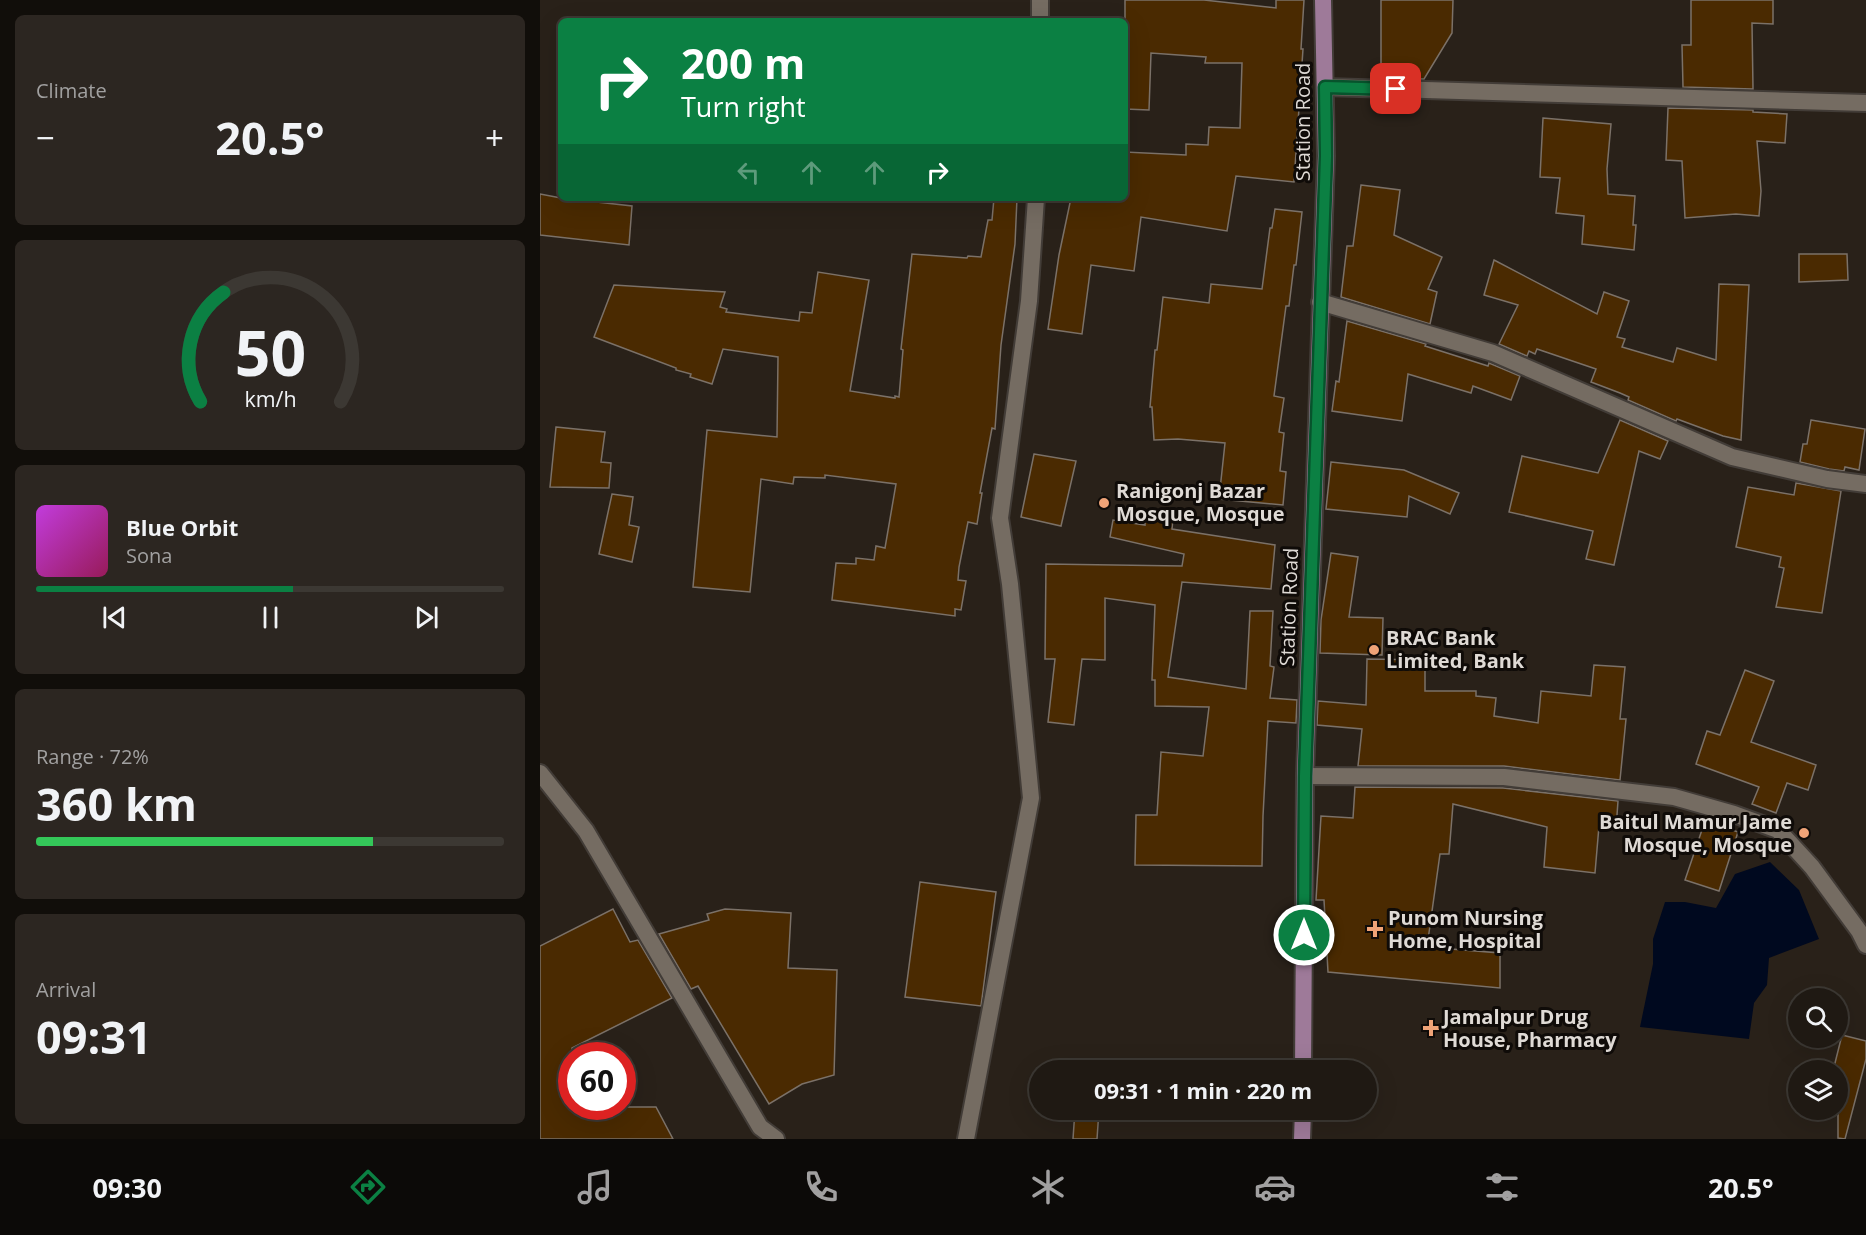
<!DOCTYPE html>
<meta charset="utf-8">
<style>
:root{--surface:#1f1913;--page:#2c2621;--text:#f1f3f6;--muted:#a1a0a0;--line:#3c3833;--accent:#0b8043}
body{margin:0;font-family:"Open Sans",sans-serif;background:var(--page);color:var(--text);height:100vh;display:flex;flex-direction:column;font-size:22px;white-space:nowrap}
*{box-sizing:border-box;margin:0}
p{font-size:20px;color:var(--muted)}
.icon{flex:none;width:33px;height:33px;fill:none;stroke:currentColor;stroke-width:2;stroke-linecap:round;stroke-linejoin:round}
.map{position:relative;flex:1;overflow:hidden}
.details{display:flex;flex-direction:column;gap:15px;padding:15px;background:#110e0a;width:540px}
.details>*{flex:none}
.hud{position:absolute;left:18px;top:18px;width:570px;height:183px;border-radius:9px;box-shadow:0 6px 24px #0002,0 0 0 2px var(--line);background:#0b8043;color:#fff;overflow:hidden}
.buttons{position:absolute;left:1248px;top:988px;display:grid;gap:12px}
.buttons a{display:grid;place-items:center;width:60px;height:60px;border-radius:50%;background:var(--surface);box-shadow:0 6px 24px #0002,0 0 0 2px var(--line);font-size:30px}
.speed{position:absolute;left:18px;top:1042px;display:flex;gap:12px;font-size:30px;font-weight:700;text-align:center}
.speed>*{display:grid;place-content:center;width:78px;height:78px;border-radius:50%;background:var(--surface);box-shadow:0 6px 24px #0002,0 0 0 2px var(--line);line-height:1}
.speed .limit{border:9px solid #d22;background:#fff;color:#111}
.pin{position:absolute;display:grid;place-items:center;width:51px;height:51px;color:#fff;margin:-26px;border-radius:12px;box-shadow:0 3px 9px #0006}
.me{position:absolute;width:66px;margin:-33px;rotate:0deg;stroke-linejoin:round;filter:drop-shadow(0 0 4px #0008)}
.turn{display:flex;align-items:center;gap:21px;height:126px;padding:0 24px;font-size:27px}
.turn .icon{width:78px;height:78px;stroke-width:2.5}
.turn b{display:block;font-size:42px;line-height:51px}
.lanes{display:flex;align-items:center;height:57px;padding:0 24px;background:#0003;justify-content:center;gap:30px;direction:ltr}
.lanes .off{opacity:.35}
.big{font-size:45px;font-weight:700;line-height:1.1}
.details .widget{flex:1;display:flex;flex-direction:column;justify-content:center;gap:9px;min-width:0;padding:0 21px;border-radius:9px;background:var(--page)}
.details .dial{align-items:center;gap:0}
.dial svg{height:156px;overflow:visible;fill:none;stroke:var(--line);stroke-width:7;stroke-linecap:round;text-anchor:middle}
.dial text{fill:var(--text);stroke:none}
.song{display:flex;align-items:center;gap:18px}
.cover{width:72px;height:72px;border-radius:9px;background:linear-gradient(135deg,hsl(290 70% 55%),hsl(330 70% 35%))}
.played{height:6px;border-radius:3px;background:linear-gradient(90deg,var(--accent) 55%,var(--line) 55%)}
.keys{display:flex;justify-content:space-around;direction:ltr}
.heat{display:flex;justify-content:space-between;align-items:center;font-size:33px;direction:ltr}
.charge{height:9px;border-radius:4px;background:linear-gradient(90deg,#34c759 72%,var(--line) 0)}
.trip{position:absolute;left:489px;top:1060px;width:348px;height:60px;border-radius:30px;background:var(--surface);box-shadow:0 6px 24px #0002,0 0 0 2px var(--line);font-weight:700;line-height:60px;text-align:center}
.menu{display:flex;height:96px;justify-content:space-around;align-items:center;background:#0c0a08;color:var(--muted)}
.menu .icon{width:42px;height:42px}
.menu .selected{color:var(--accent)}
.menu b{font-size:27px;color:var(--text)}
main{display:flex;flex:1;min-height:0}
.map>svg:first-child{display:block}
</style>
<main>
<section class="details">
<div class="widget"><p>Climate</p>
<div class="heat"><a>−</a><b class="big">20.5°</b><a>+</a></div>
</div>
<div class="widget dial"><svg viewBox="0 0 100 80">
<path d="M14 69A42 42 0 1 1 86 69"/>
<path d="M14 69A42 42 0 0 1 26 13" stroke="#0b8043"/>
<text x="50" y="56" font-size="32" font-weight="700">50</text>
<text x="50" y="72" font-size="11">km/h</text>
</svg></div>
<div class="widget">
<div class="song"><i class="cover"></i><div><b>Blue Orbit</b><p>Sona</p></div></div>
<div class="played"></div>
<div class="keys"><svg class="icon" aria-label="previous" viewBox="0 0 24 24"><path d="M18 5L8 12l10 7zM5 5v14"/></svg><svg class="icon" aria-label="pause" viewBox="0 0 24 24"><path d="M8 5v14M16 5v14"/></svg><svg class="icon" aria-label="next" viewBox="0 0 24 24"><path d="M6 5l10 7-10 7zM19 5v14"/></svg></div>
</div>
<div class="widget"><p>Range · 72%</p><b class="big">360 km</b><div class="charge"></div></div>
<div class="widget"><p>Arrival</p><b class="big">09:31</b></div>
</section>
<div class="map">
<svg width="1326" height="1139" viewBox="0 0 1326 1139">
<rect width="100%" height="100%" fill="#292119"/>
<!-- water -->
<path fill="#00091f" d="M1230 862 1259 890 1279 939 1229 958 1227 985 1214 1003 1209 1039 1100 1027 1113 964V939L1125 902H1145L1176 908 1195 874Z"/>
<!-- building -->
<g fill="#4a2a01" stroke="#7b7168" stroke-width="1.5">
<path d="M585 0H664L736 8V0H764L761 49H763L754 182 696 176 687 231 601 217 594 271 551 265 542 334 508 329 519 255 531 198H585V152L646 155V144L668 145 669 127 700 128 702 63H665L666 57 611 53 609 110 585 109Z"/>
<path d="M841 0H913L912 33 884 79 841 78Z"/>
<path d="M1151 0H1233V24L1212 23 1213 89 1143 87 1142 45H1151Z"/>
<path d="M841 99 872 100 866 110 842 111Z"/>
<path d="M1128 108 1213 110V112L1247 114 1245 143 1217 141 1221 191 1219 216 1196 214 1145 218 1142 161 1126 160Z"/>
<path d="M1003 118 1071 124 1067 169 1068 194 1095 196 1093 225H1096L1094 250 1042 244 1044 216 1016 213 1020 178 1000 177Z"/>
<path d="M821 185 860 190 854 235 902 257 888 289 897 292 890 324 801 297 807 246H813Z"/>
<path d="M0 194 21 198 92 206 89 245 0 235Z"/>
<path d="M454 198H477L475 244 461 345 455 429 452 428 440 493H442L437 524 428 522 419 567 418 580 426 581 421 610 415 609V616L292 600 296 563 316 564V558L334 560 336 546 345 548 356 484 285 475V478L254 477 253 484 221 479 210 592 153 587 167 430 237 437 238 357 183 349 172 384 150 377 151 374 136 370V368L54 337 74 285 185 292 180 307 187 309 186 312 259 321 260 312 272 313 278 272 329 280 310 391 355 398V396L359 397 363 350 361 349 372 254 427 258 428 256 441 257 448 220H452Z"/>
<path d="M735 209 762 212 756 265H754L749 306H746L734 396 744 398 739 432 744 433 740 471 746 472 743 505 679 499 685 443 638 439 614 440 612 407H610L615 350H617L623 297 669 303 671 284 722 289 730 228H732Z"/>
<path d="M1259 254H1307L1308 280 1259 282Z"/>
<path d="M954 260 1057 314 1064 292 1089 301 1077 337 1085 339 1082 347 1133 362 1137 348 1176 360 1179 284 1209 285 1201 440 1183 436 1137 419 1136 421 1088 400 1089 397 1080 393 1051 382 1056 369 997 349 995 354 989 351 987 356 959 344 978 305 944 295Z"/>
<path d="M807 321 886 344 885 346 948 366 949 363 980 376 971 400 933 386 931 393 868 374 862 421 792 411 796 381 799 382Z"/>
<path d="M1080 420 1128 441 1120 459 1099 451 1074 565 1046 559 1053 531 969 512 982 456 1058 473Z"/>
<path d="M1271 420 1325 429 1319 470 1305 467 1304 471 1289 469 1260 462 1263 444H1267Z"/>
<path d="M16 427 65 432 61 462 71 463 69 488 10 487Z"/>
<path d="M494 454 536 461 521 526 481 517Z"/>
<path d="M791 462 864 470 919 493 910 514 869 496 867 517 786 509Z"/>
<path d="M1256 483 1301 491 1282 613 1236 607 1244 568 1239 567 1241 557 1196 547 1208 487 1254 495Z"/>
<path d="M72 494 93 497 89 525 99 527 92 562 59 554Z"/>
<path d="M605 517 633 518 632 529 735 545 731 589 642 582 628 677 706 689 710 611H733L730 666 734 667 730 698 757 700 756 723 728 721 723 816 722 866 595 865 596 815H617L621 752 663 756 669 707 615 706V680H612L615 605 565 598V660L542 659 534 725 508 722 515 659H505L506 564 642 566 644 554 570 537 573 520 605 525Z"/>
<path d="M791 553 818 557 809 617 843 618 842 655 780 653 781 620Z"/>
<path d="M827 659 885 660V691H936V696L956 698 954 716 998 723 1001 691 1051 696 1054 665 1085 667 1080 719H1086L1080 780 964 766H818L822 729 777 725 778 701 826 705Z"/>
<path d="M1205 670 1234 681 1211 742 1276 765 1268 790 1247 783 1236 813 1212 804 1219 787 1156 764 1167 731 1180 735Z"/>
<path d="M815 787 963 788 1078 801 1076 829 1059 826 1055 873 1004 867 1007 827 913 804 909 854H900L887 947 960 953V988L788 972 784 900H776L781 816 813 818Z"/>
<path d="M1165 821 1198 832 1179 891 1145 880Z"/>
<path d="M380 882 456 892 441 1006 365 997Z"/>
<path d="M73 909 90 942 98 940 132 998 32 1048V1107H116L133 1139H0V946Z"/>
<path d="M185 909 251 913 248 968 297 970 294 1075 262 1084 229 1104 158 986 151 989 119 934 169 920 167 914Z"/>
<path d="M1302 1035 1326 1041V1059L1305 1139 1298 1138V1071H1293Z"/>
<path d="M535 1110H559L557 1139H533Z"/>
</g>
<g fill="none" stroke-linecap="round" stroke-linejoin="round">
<!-- minor casing -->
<g stroke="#423c37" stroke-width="20">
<g id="minor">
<path d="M500 0V21"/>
<path d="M785 87 1326 103"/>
<path d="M780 302 953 353 1192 457 1287 479 1326 484"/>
<path d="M765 776 964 777 1134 797 1194 814 1238 830 1272 867 1319 931 1326 945"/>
<path d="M426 1139 491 798 470 584 460 518 489 301 496 198"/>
</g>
</g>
<!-- tertiary casing -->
<g stroke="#423c37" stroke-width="20">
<path id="tertiary" d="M0 773 46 831 220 1127 236 1139"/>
</g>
<!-- primary casing -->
<g stroke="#423c37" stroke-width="20">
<g id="primary">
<path d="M763 1071 765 776 786 156 783 0"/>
<path d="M762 1139 763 1110"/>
</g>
</g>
<!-- minor -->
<use href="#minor" stroke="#756c62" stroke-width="16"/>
<!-- tertiary -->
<use href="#tertiary" stroke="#756c62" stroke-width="16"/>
<!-- primary -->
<use href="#primary" stroke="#9e7a99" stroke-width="16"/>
</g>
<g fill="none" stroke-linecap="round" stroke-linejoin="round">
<!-- route casing -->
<g stroke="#07532c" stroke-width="15">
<path id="route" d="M764 935 765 776 786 156 785 87 856 89"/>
</g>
<!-- route -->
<use href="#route" stroke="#0b8043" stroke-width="10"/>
</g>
<!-- markers -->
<g fill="#efa377" stroke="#0f0b08" stroke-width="2">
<circle cx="564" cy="503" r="6"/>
<circle cx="834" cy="650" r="6"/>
<circle cx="1264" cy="833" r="6"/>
<path d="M832 920h6v6h6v6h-6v6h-6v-6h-6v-6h6z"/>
<path d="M888 1019h6v6h6v6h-6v6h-6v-6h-6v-6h6z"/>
</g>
<g text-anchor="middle" stroke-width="6" stroke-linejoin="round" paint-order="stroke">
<!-- street labels -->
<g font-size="20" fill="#dfdad5" stroke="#0f0b08">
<text transform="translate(763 122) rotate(-90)" y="7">Station Road</text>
<text transform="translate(749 607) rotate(-88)" y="7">Station Road</text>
</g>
<!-- poi labels -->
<g font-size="20" font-weight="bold" fill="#dfdad5" stroke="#0f0b08" text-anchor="start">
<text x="576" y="498">Ranigonj Bazar<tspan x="576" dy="23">Mosque, Mosque</tspan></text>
<text x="846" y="645">BRAC Bank<tspan x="846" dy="23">Limited, Bank</tspan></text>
<text x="1252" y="829" text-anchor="end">Baitul Mamur Jame<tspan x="1252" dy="23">Mosque, Mosque</tspan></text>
<text x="848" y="925">Punom Nursing<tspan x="848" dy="23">Home, Hospital</tspan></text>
<text x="903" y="1024">Jamalpur Drug<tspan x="903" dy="23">House, Pharmacy</tspan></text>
</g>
</g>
</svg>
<div class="buttons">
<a><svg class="icon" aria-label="search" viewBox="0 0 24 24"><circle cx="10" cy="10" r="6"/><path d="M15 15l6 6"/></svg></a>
<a><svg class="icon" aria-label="layers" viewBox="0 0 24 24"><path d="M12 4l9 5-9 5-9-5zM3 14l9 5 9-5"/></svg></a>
</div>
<div class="speed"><div class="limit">60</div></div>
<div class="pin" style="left:856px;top:89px;background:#d93025"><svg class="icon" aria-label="arrive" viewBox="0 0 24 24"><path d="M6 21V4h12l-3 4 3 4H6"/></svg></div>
<svg class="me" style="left:764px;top:935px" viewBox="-20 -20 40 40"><circle r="17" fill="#0b8043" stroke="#fff" stroke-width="3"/><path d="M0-11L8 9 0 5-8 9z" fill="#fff"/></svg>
<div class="trip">09:31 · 1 min · 220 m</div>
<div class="hud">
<div class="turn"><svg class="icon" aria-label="right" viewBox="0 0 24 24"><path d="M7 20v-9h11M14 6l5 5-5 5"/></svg><div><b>200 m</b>Turn right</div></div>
<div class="lanes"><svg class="icon off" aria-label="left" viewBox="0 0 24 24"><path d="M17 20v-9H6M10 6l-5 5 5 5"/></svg><svg class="icon off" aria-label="ahead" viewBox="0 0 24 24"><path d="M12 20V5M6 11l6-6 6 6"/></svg><svg class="icon off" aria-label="ahead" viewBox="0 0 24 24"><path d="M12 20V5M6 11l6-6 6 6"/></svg><svg class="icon" aria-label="right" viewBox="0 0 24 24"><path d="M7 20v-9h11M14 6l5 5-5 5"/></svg></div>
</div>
</div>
</main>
<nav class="menu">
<b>09:30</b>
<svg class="icon selected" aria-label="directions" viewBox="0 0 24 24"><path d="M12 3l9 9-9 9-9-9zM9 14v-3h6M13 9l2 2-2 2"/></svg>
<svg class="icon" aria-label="music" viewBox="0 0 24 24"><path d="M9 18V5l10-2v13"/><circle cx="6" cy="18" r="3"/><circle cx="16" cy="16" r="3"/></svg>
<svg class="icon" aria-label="phone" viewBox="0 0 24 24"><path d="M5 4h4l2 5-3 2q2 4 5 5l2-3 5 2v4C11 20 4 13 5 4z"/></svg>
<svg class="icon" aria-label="climate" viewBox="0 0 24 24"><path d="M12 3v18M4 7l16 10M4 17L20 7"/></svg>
<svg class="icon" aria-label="car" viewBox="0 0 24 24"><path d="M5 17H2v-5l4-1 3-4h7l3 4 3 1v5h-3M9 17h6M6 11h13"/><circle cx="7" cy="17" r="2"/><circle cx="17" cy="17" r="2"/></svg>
<svg class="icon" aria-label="filters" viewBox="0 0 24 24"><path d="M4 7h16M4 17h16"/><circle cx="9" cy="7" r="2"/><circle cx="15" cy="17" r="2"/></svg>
<b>20.5°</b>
</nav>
